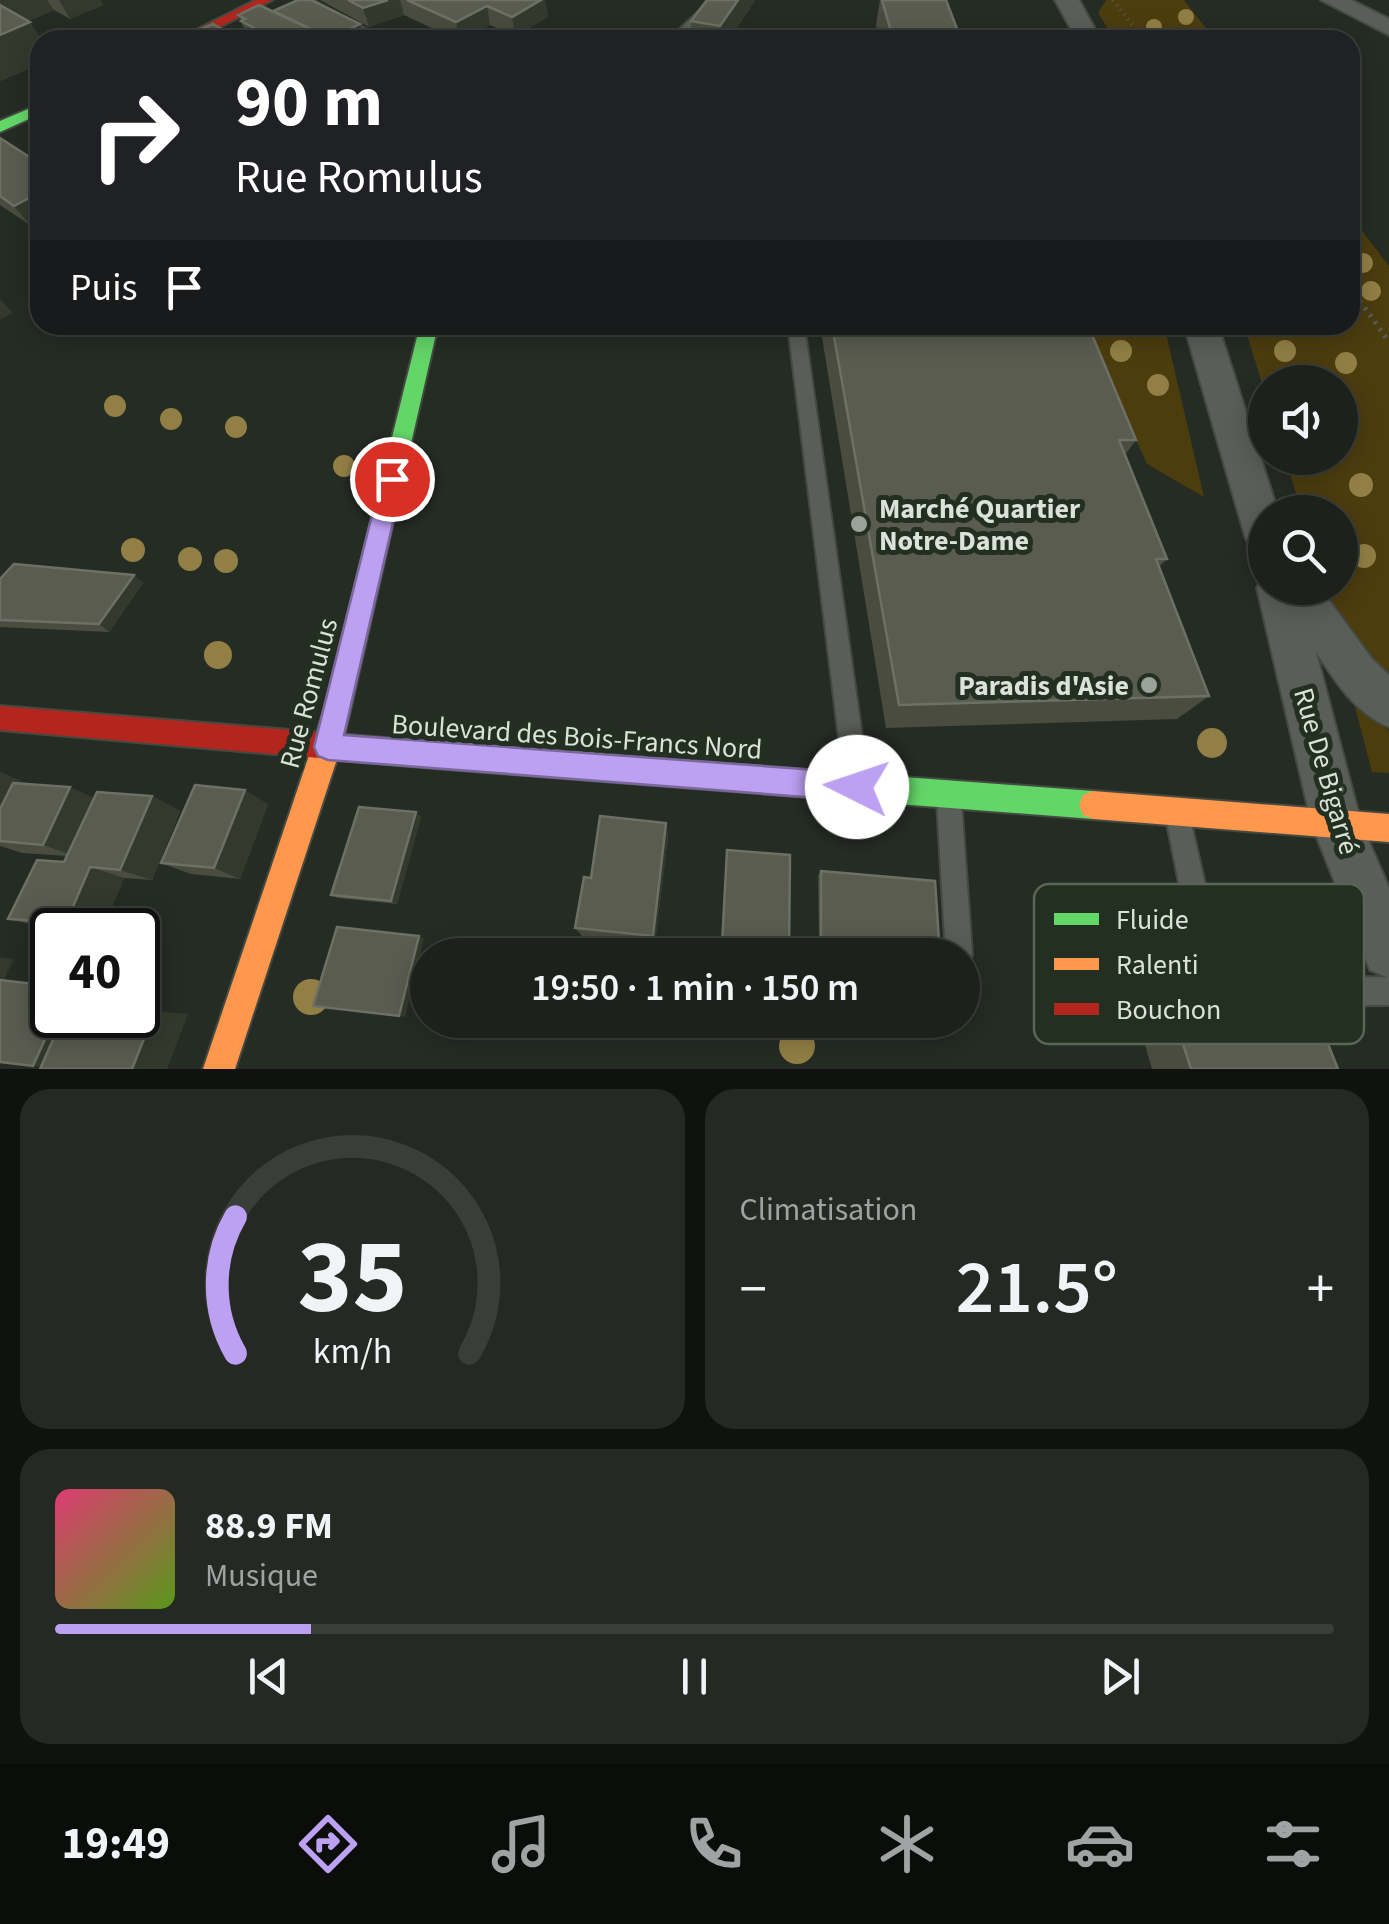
<!DOCTYPE html>
<html lang="fr">
<meta charset="utf-8">
<style>
:root{--surface:#1c211b;--page:#252924;--text:#f1f3f6;--muted:#a0a3a3;--line:#3a3e3a;--accent:#bca0f2}
body{margin:0;font-family:"Source Sans 3",sans-serif;background:var(--page);color:var(--text);height:100vh;display:flex;flex-direction:column;font-size:38px;white-space:nowrap}
*{box-sizing:border-box;margin:0}
p{font-size:32px;color:var(--muted)}
.icon{flex:none;width:55px;height:55px;fill:none;stroke:currentColor;stroke-width:2;stroke-linecap:round;stroke-linejoin:round}
.map{position:relative;height:1069px;overflow:hidden}
.drawer{display:flex;flex-direction:column;gap:20px;padding:20px;background:#0f120f;flex:1}
.drawer>*{flex:none}
.banner{position:absolute;left:30px;top:30px;width:1330px;height:305px;border-radius:30px;box-shadow:0 5px 25px #0003,0 0 0 2px var(--line);background:#202124;color:#fff;overflow:hidden}
.controls{position:absolute;left:1248px;top:365px;display:grid;gap:20px}
.controls a{display:grid;place-items:center;width:110px;height:110px;border-radius:50%;background:var(--surface);box-shadow:0 5px 25px #0003,0 0 0 2px var(--line);font-size:50px}
.speed{position:absolute;left:30px;top:908px;display:flex;gap:20px;font-size:50px;font-weight:700;text-align:center}
.speed>*{display:grid;place-content:center;width:130px;height:130px;border-radius:50%;background:var(--surface);box-shadow:0 5px 25px #0003,0 0 0 2px var(--line);line-height:1}
.speed .limit{border:5px solid #111;border-radius:15px;background:#fff;color:#111}
.pin{position:absolute;display:grid;place-items:center;width:85px;height:85px;color:#fff;margin:-42px;border:5px solid #fff;border-radius:50%;box-shadow:0 2px 10px #0007}
.me{position:absolute;width:110px;margin:-55px;rotate:274deg;stroke-linejoin:round;filter:drop-shadow(0 0 8px #0008)}
.turn{display:flex;align-items:center;gap:35px;height:210px;padding:0 40px;font-size:45px}
.turn .icon{width:130px;height:130px;stroke-width:2.5}
.turn b{display:block;font-size:70px;line-height:85px}
.then{display:flex;align-items:center;height:95px;padding:0 40px;background:#0003;gap:20px;font-size:38px}
.big{font-size:75px;font-weight:600;line-height:1.1}
.drawer .card{flex:1;display:flex;flex-direction:column;justify-content:center;gap:15px;min-width:0;padding:0 35px;border-radius:30px;background:var(--page)}
.drawer .dial{align-items:center;gap:0}
.dial svg{height:260px;overflow:visible;fill:none;stroke:var(--line);stroke-width:7;stroke-linecap:round;text-anchor:middle}
.dial text{fill:var(--text);stroke:none}
.song{display:flex;align-items:center;gap:30px}
.cover{width:120px;height:120px;border-radius:15px;background:linear-gradient(135deg,hsl(340 70% 55%),hsl(90 70% 35%))}
.played{height:10px;border-radius:5px;background:linear-gradient(90deg,var(--accent) 20%,var(--line) 20%)}
.keys{display:flex;justify-content:space-around;direction:ltr}
.heat{display:flex;justify-content:space-between;align-items:center;font-size:55px;direction:ltr}
.drawer .tiles{flex:1;display:grid;gap:20px;grid-template-columns:1fr 1fr}
.card:last-child{grid-column:span 2}
.trip{position:absolute;left:410px;top:938px;width:570px;height:100px;border-radius:50px;background:var(--surface);box-shadow:0 5px 25px #0003,0 0 0 2px var(--line);font-weight:600;line-height:100px;text-align:center}
.menu{display:flex;height:160px;justify-content:space-around;align-items:center;background:#0b0d0b;color:var(--muted)}
.menu .icon{width:70px;height:70px}
.menu .active{color:var(--accent)}
.menu b{font-size:45px;color:var(--text)}
.map>svg:first-child{display:block}
</style>
<div class="map">
<svg width="1389" height="1069" viewBox="0 0 1389 1069">
<rect width="100%" height="100%" fill="#252c24"/>
<!-- green -->
<g fill="#4c3d0f">
<path d="M1106 0H1184L1215 40H1115L1098 13Z"/>
<path d="M1350 215 1389 266V682L1339 617 1326 588H1340V512H1302L1285 458H1340V382H1265V393L1244 325H1350Z"/>
<path d="M1085 325H1164L1204 497 1147 464Z"/>
<path d="M1352 695 1389 731V773L1372 772Z"/>
</g>
<g fill="none" stroke-linecap="round" stroke-linejoin="round">
<!-- lane casing -->
<g stroke="#444942" stroke-width="4">
<g id="lane">
<path d="M297 0H312L386 40H371Z"/>
<path d="M711 0H724L681 40H668Z"/>
<path d="M788 325H804L868 779 864 787 856 791 848 787 844 779Z"/>
<path d="M949 789 958 792 961 801 972 955 968 964 962 967V955H946L937 801 940 792Z"/>
<path d="M1179 811 1188 814 1191 823 1208 898 1204 907 1195 911 1186 907 1182 898 1167 823 1170 814Z"/>
<path d="M1389 977V1005L1287 1006 1277 1002 1273 992 1277 982 1287 978Z"/>
</g>
</g>
<!-- street casing -->
<g stroke="#444942" stroke-width="4">
<g id="street">
<path d="M1055 0H1079L1101 40H1077Z"/>
<path d="M1321 0H1351L1389 19V35Z"/>
<path d="M1184 325H1218L1278 512H1265V553L1251 548 1245 536Z"/>
<path d="M1265 574V588H1320L1372 659 1389 675V727C1355 713 1335 681 1316 652L1361 823 1389 888V978L1370 970 1312 825 1257 588Z"/>
</g>
</g>
<!-- fast casing -->
<g stroke="#444942" stroke-width="4">
<g id="fast">
<path d="M40 104V114L0 132V121Z"/>
<path d="M420 325H438L350 711 346 720 337 723 328 720 324 711Z"/>
<path d="M433 742 1093 791 1103 795 1107 805 1103 815 1093 819 433 768 424 764 420 755 424 746Z"/>
</g>
</g>
<!-- slow casing -->
<g stroke="#444942" stroke-width="4">
<g id="slow">
<path d="M337 699 346 702 350 711 341 747 235 1069H203L324 711 328 702Z"/>
<path d="M1093 791 1389 814V842L1093 819 1083 815 1079 805 1083 795Z"/>
</g>
</g>
<!-- jam casing -->
<g stroke="#444942" stroke-width="4">
<g id="jam">
<path d="M256 0H272L194 40H176Z"/>
<path d="M0 706 433 742 442 746 446 755 442 764 433 768 0 730Z"/>
</g>
</g>
<!-- path-far1 -->
<path stroke="#585c57" stroke-width="4" stroke-dasharray="1 5" stroke-linecap="butt" d="M1113 0 1144 40"/>
<!-- path -->
<path stroke="#585c57" stroke-width="5" stroke-dasharray="2.5 6" stroke-linecap="butt" d="M1350 287 1389 342"/>
<!-- lane -->
<use href="#lane" fill="#5a5e59" fill-rule="evenodd"/>
<!-- street -->
<use href="#street" fill="#5a5e59" fill-rule="evenodd"/>
<!-- fast -->
<use href="#fast" fill="#63d668" fill-rule="evenodd"/>
<!-- slow -->
<use href="#slow" fill="#ff974d" fill-rule="evenodd"/>
<!-- jam -->
<use href="#jam" fill="#b3261e" fill-rule="evenodd"/>
</g>
<!-- trees -->
<g fill="#917f45">
<circle cx="1186" cy="17" r="8"/>
<circle cx="1154" cy="27" r="8"/>
<circle cx="1363" cy="263" r="10"/>
<circle cx="1371" cy="291" r="10"/>
<circle cx="1121" cy="351" r="11"/>
<circle cx="1285" cy="351" r="11"/>
<circle cx="1346" cy="363" r="11"/>
<circle cx="1158" cy="385" r="11"/>
<circle cx="115" cy="406" r="11"/>
<circle cx="171" cy="419" r="11"/>
<circle cx="236" cy="427" r="11"/>
<circle cx="344" cy="466" r="11"/>
<circle cx="1361" cy="485" r="12"/>
<circle cx="133" cy="550" r="12"/>
<circle cx="1364" cy="556" r="12"/>
<circle cx="190" cy="559" r="12"/>
<circle cx="226" cy="561" r="12"/>
<circle cx="218" cy="655" r="14"/>
<circle cx="1212" cy="743" r="15"/>
<circle cx="311" cy="997" r="18"/>
<circle cx="797" cy="1046" r="18"/>
</g>
<!-- wall -->
<g fill="#494c3f">
<path d="M0 0H100L103 5 70 19 54 10 28 21 40 40V64L0 81Z"/>
<path d="M320 0H545L548 17 515 36 490 25 463 40H457L404 15 369 27Z"/>
<path d="M707 0H755L729 40H691V21Z"/>
<path d="M880 0H946L959 34 958 40H880L876 25Z"/>
<path d="M273 11 360 24 363 34 351 40H181L180 38 238 39 247 35 238 15Z"/>
<path d="M0 138 30 225 0 205Z"/>
<path d="M820 325H1088L1136 440 1125 455 1167 559 1159 567 1209 696 1177 719 886 728Z"/>
<path d="M134 575 143 583 109 632 0 627V579Z"/>
<path d="M0 772 21 781 20 784 94 798 152 796 180 811 152 880 124 878 102 930 47 928 8 919 64 862 67 856 22 853 0 846Z"/>
<path d="M268 804 240 879 191 874 161 863Z"/>
<path d="M421 817 397 904 338 898 331 895Z"/>
<path d="M666 823 668 836 655 943 582 936 575 928 591 878Z"/>
<path d="M727 850 789 952 786 955H743L720 953Z"/>
<path d="M821 871 940 955H862V949L819 945 818 875Z"/>
<path d="M1145 923 1338 1069H1152L1113 934Z"/>
<path d="M864 1020H945L946 1032 864 1026Z"/>
</g>
<!-- shaded-wall -->
<g fill="#34392d">
<path d="M0 0H47L54 10 5 31 0 23Z"/>
<path d="M59 0H100L103 5 70 19Z"/>
<path d="M388 0H400L404 15 369 27 363 8Z"/>
<path d="M541 0H545L548 17 515 36 512 17Z"/>
<path d="M738 0H755L729 40H720V26Z"/>
<path d="M487 6 490 25 463 40H460L456 22Z"/>
<path d="M30 22 42 40H40V64L0 81V35Z"/>
<path d="M360 24 363 34 351 40H327Z"/>
<path d="M319 33 322 40H304Z"/>
<path d="M40 192V220L30 225 14 206Z"/>
<path d="M0 299 13 313 0 320Z"/>
<path d="M134 575 143 583 109 632 99 624Z"/>
<path d="M0 772 21 781 0 822Z"/>
<path d="M70 787 103 802 78 857 43 845Z"/>
<path d="M245 790 268 804 240 879 214 868Z"/>
<path d="M152 796 180 811 152 880 120 870Z"/>
<path d="M416 812 421 817 397 904 391 901Z"/>
<path d="M666 823 668 836 655 943 653 936Z"/>
<path d="M90 867 124 878 102 930H95L66 923Z"/>
<path d="M419 936 424 939 405 1017 399 1016Z"/>
<path d="M0 957 14 959 0 987Z"/>
<path d="M155 1011 188 1014 167 1069H132Z"/>
<path d="M56 1015H70L47 1066H33Z"/>
</g>
<!-- building -->
<g fill="#595c4f" stroke="#6d7165" stroke-width="2.5">
<path d="M298 0H311L360 24 327 40H322L319 33 273 11Z"/>
<path d="M348 0H388L363 8Z"/>
<path d="M407 0H541L512 17 487 6 456 22Z"/>
<path d="M707 0H738L720 26 691 21Z"/>
<path d="M882 0H946L959 34 892 35Z"/>
<path d="M0 5 30 22 0 35Z"/>
<path d="M259 5 319 33 304 40H183L180 38 213 24 238 39 258 30 241 21 245 19 238 15Z"/>
<path d="M749 34H807L808 40H749Z"/>
<path d="M0 138 40 164V192L14 206 0 196Z"/>
<path d="M832 325H1088L1136 440H1119L1167 559H1156L1209 696 899 705Z"/>
<path d="M14 564 134 575 99 624 0 620V579Z"/>
<path d="M13 783 70 787 43 845 0 841V809Z"/>
<path d="M195 785 245 790 214 868 161 863Z"/>
<path d="M97 792 152 796 120 870 90 867 66 923 8 919 37 860 64 862Z"/>
<path d="M359 807 416 812 391 901 331 895Z"/>
<path d="M600 816 666 823 653 936 575 928 584 877 591 878Z"/>
<path d="M727 850 790 855 789 952 722 946Z"/>
<path d="M821 871 935 881 940 955H866L865 946 821 943Z"/>
<path d="M1277 916 1338 1069H1191L1145 923Z"/>
<path d="M337 927 419 936 399 1016 313 1006Z"/>
<path d="M0 980 52 986V1015H56L33 1066 0 1062Z"/>
<path d="M138 1009 155 1011 132 1069H40L64 1015H138Z"/>
<path d="M539 1020H608L607 1030 538 1022Z"/>
<path d="M867 1020H945L946 1032 868 1025Z"/>
</g>
<!-- route -->
<path fill="#bca0f2" stroke="#7a689d" stroke-width="2.5" d="M392 470 403 479 344 735 857 773 866 777 870 787 866 797 857 801 328 760 318 756 314 747 381 479Z"/>
<!-- markers -->
<g fill="#9ba29a" stroke="#232f20" stroke-width="4">
<circle cx="859" cy="524" r="10"/>
<circle cx="1149" cy="685" r="10"/>
</g>
<g text-anchor="middle" stroke-width="10" stroke-linejoin="round" paint-order="stroke">
<!-- poi labels -->
<g font-size="28" font-weight="bold" fill="#dbe2d9" stroke="#232f20" text-anchor="start">
<text x="879" y="518">Marché Quartier<tspan x="879" dy="32">Notre-Dame</tspan></text>
<text x="1129" y="695" text-anchor="end">Paradis d'Asie</text>
</g>
<!-- street labels -->
<g font-size="28" fill="#dbe2d9" stroke="#232f20">
<text transform="translate(308 693) rotate(-75)" y="10">Rue Romulus</text>
<text transform="translate(577 736) rotate(4)" y="10">Boulevard des Bois-Francs Nord</text>
<text transform="translate(1327 771) rotate(74)" y="10">Rue De Bigarré</text>
</g>
</g>
<!-- legend -->
<rect x="1034" y="884" width="330" height="160" rx="15" fill="#232f20" stroke="#5a6558" stroke-width="2.5"/>
<rect x="1054" y="913" width="45" height="12" fill="#63d668"/>
<rect x="1054" y="958" width="45" height="12" fill="#ff974d"/>
<rect x="1054" y="1003" width="45" height="12" fill="#b3261e"/>
<g font-size="28" fill="#dbe2d9">
<text x="1116" y="929">Fluide</text>
<text x="1116" y="974">Ralenti</text>
<text x="1116" y="1019">Bouchon</text>
</g>
</svg>
<div class="controls">
<a><svg class="icon" aria-label="sound" viewBox="0 0 24 24"><path d="M4 9h4l5-4v14l-5-4H4zM17 9q2 3 0 6"/></svg></a>
<a><svg class="icon" aria-label="search" viewBox="0 0 24 24"><circle cx="10" cy="10" r="6"/><path d="M15 15l6 6"/></svg></a>
</div>
<div class="speed"><div class="limit">40</div></div>
<div class="pin" style="left:392px;top:479px;background:#d93025"><svg class="icon" aria-label="arrive" viewBox="0 0 24 24"><path d="M6 21V4h12l-3 4 3 4H6"/></svg></div>
<svg class="me" style="left:857px;top:787px" viewBox="-20 -20 40 40"><circle r="19" fill="#fff"/><path d="M0-13L10 11 0 6-10 11z" fill="#bca0f2"/></svg>
<div class="trip">19:50 · 1 min · 150 m</div>
<div class="banner">
<div class="turn"><svg class="icon" aria-label="right" viewBox="0 0 24 24"><path d="M7 20v-9h11M14 6l5 5-5 5"/></svg><div><b>90 m</b>Rue Romulus</div></div>
<div class="then">Puis<svg class="icon" aria-label="arrive" viewBox="0 0 24 24"><path d="M6 21V4h12l-3 4 3 4H6"/></svg></div>
</div>
</div>
<section class="drawer">
<div class="tiles">
<div class="card dial"><svg viewBox="0 0 100 80">
<path d="M14 69A42 42 0 1 1 86 69"/>
<path d="M14 69A42 42 0 0 1 14 27" stroke="#bca0f2"/>
<text x="50" y="56" font-size="32" font-weight="700">35</text>
<text x="50" y="72" font-size="11">km/h</text>
</svg></div>
<div class="card"><p>Climatisation</p>
<div class="heat"><a>−</a><b class="big">21.5°</b><a>+</a></div>
</div>
<div class="card">
<div class="song"><i class="cover"></i><div><b>88.9 FM</b><p>Musique</p></div></div>
<div class="played"></div>
<div class="keys"><svg class="icon" aria-label="previous" viewBox="0 0 24 24"><path d="M18 5L8 12l10 7zM5 5v14"/></svg><svg class="icon" aria-label="pause" viewBox="0 0 24 24"><path d="M8 5v14M16 5v14"/></svg><svg class="icon" aria-label="next" viewBox="0 0 24 24"><path d="M6 5l10 7-10 7zM19 5v14"/></svg></div>
</div>
</div>
</section>
<nav class="menu">
<b>19:49</b>
<svg class="icon active" aria-label="directions" viewBox="0 0 24 24"><path d="M12 3l9 9-9 9-9-9zM9 14v-3h6M13 9l2 2-2 2"/></svg>
<svg class="icon" aria-label="music" viewBox="0 0 24 24"><path d="M9 18V5l10-2v13"/><circle cx="6" cy="18" r="3"/><circle cx="16" cy="16" r="3"/></svg>
<svg class="icon" aria-label="phone" viewBox="0 0 24 24"><path d="M5 4h4l2 5-3 2q2 4 5 5l2-3 5 2v4C11 20 4 13 5 4z"/></svg>
<svg class="icon" aria-label="climate" viewBox="0 0 24 24"><path d="M12 3v18M4 7l16 10M4 17L20 7"/></svg>
<svg class="icon" aria-label="car" viewBox="0 0 24 24"><path d="M5 17H2v-5l4-1 3-4h7l3 4 3 1v5h-3M9 17h6M6 11h13"/><circle cx="7" cy="17" r="2"/><circle cx="17" cy="17" r="2"/></svg>
<svg class="icon" aria-label="filters" viewBox="0 0 24 24"><path d="M4 7h16M4 17h16"/><circle cx="9" cy="7" r="2"/><circle cx="15" cy="17" r="2"/></svg>
</nav>
